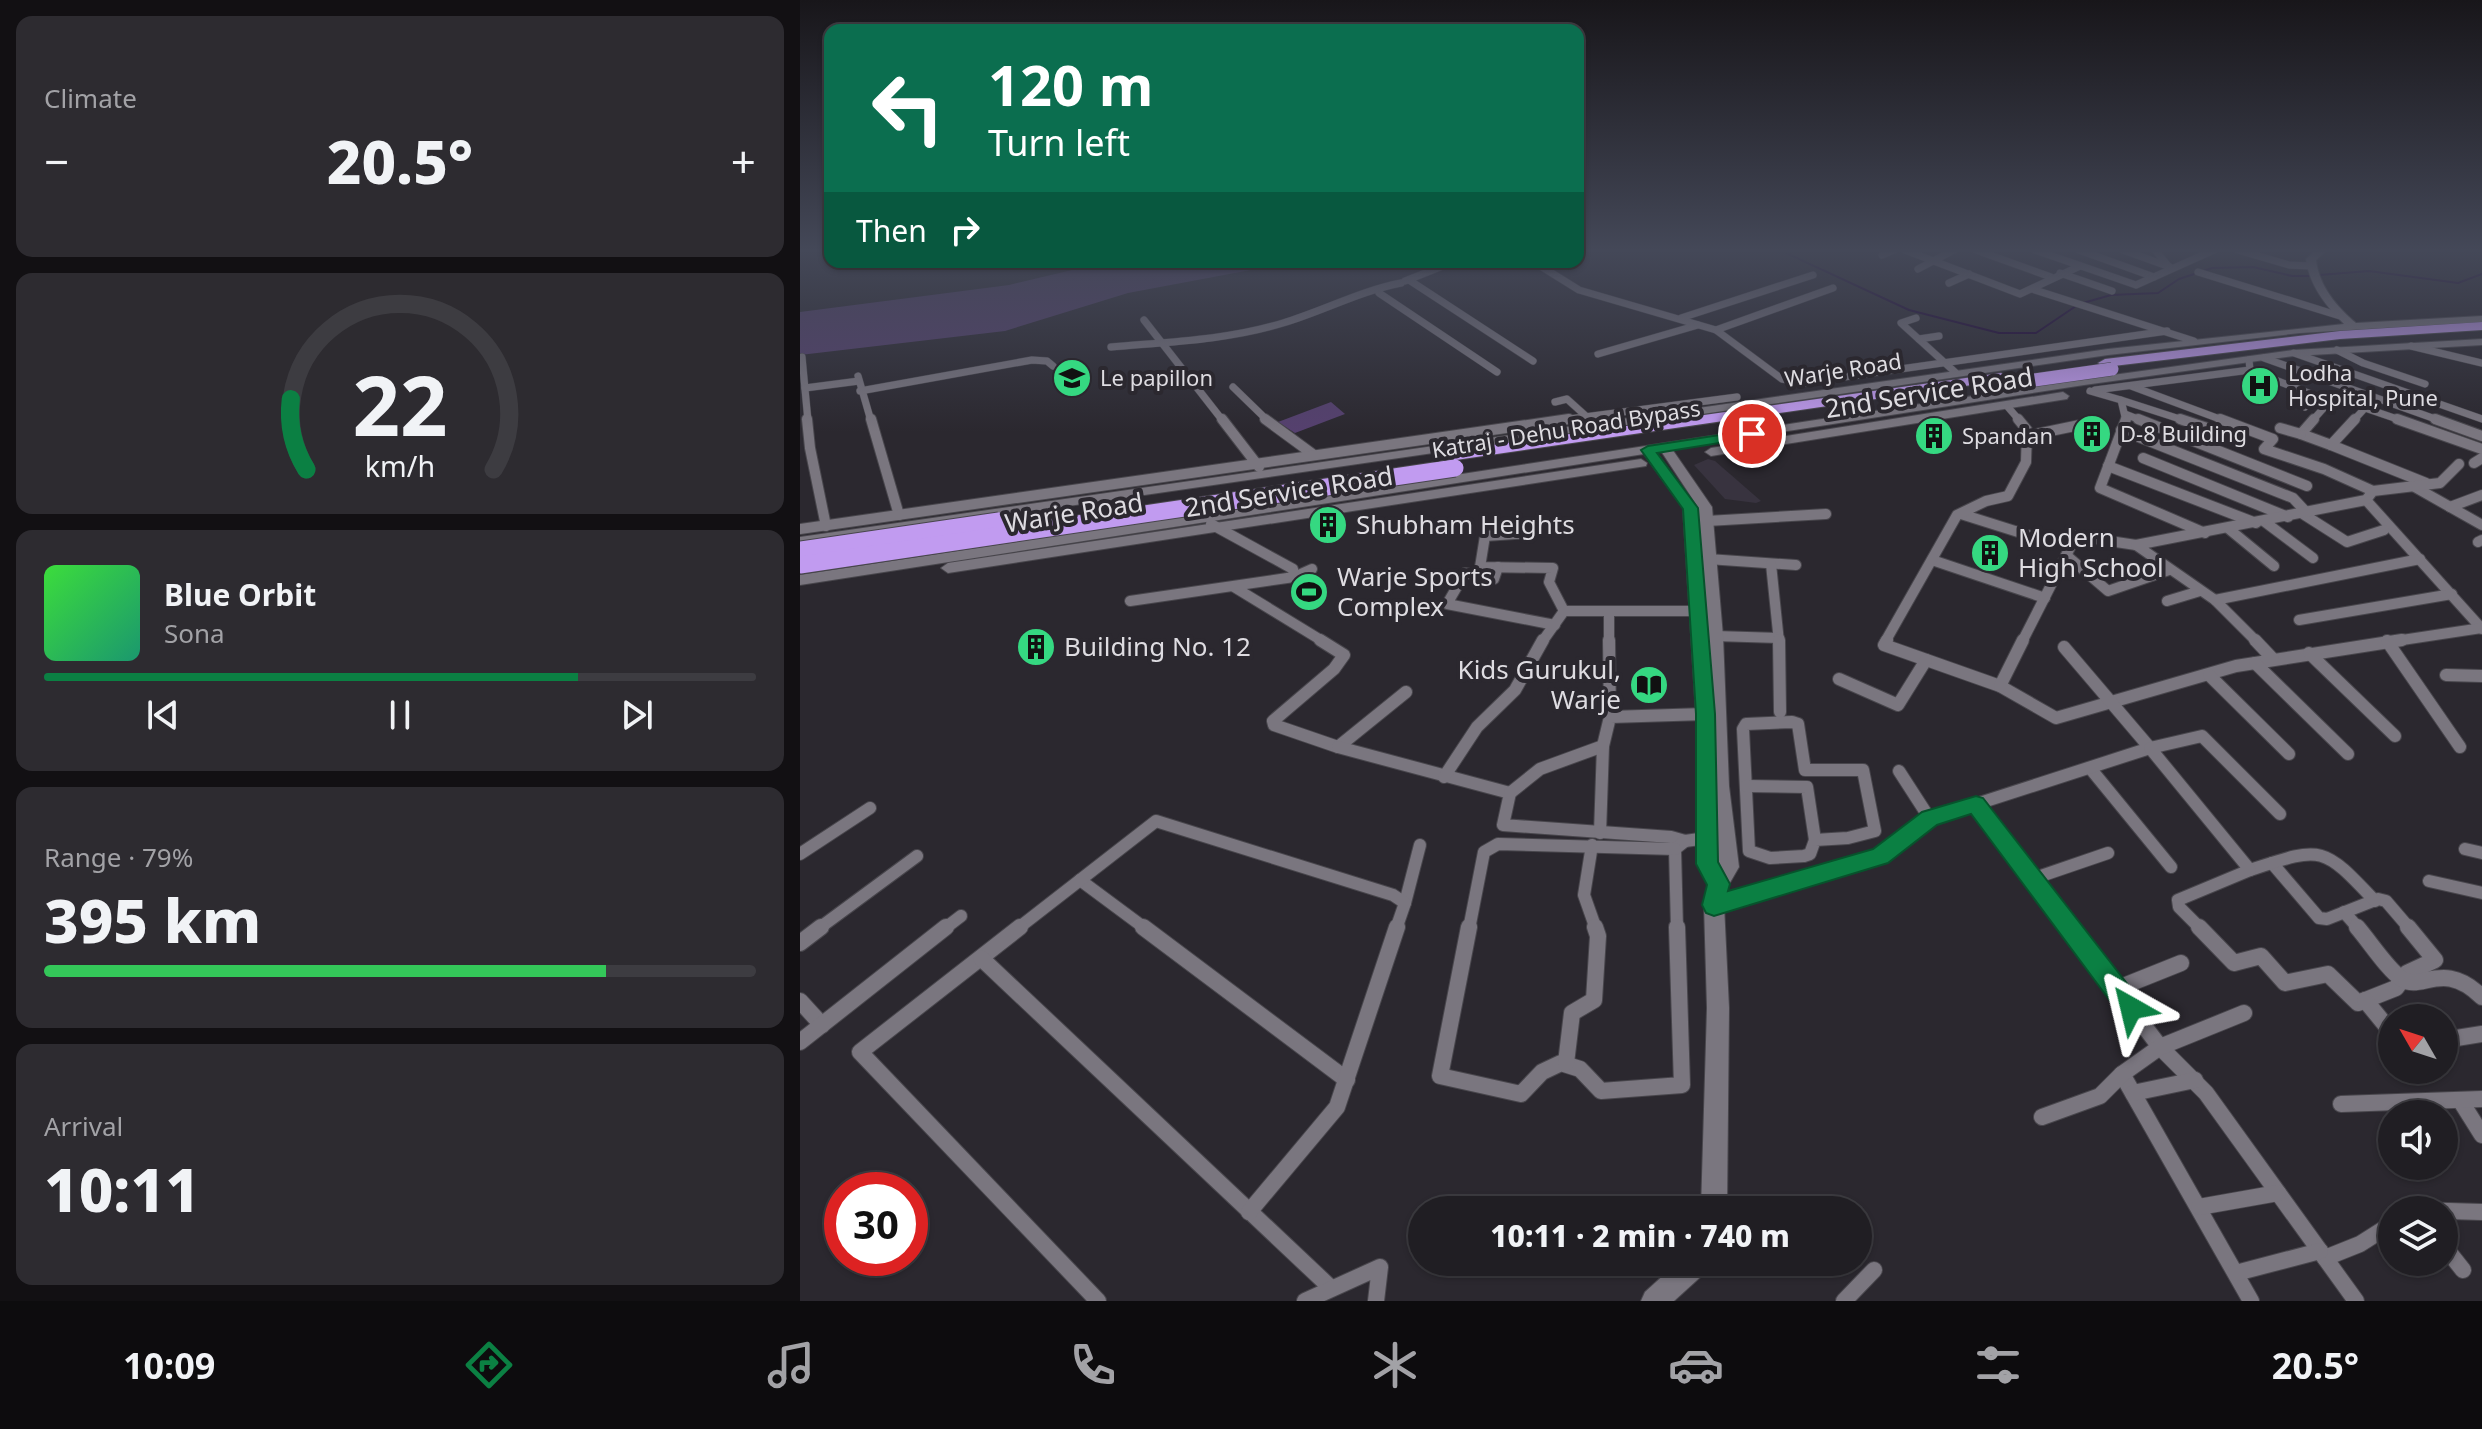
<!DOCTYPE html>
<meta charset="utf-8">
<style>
:root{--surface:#201e23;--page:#2d2b30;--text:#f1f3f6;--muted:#a2a2a6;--line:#3d3c41;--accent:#0b8043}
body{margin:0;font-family:"Noto Sans",sans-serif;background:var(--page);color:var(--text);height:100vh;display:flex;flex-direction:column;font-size:30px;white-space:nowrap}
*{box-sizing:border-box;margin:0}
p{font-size:26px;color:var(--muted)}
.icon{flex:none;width:44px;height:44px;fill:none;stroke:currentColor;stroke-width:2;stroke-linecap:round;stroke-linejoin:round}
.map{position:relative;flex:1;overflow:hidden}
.drawer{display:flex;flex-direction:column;gap:16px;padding:16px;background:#121013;width:800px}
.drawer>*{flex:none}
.hud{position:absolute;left:24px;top:24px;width:760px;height:244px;border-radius:16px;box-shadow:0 2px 6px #0004,0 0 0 2px var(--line);background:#0b6e4f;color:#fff;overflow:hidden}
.needle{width:52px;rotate:309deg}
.buttons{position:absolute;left:1578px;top:1004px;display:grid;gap:16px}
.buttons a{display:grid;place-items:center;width:80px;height:80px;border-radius:50%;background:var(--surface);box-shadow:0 2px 6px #0004,0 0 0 2px var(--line);font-size:40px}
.speed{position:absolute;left:24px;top:1172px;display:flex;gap:16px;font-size:40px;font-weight:700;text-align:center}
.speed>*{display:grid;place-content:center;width:104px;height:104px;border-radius:50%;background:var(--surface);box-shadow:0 2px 6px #0004,0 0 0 2px var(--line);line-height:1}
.speed .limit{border:12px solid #d22;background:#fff;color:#111}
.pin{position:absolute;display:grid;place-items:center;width:68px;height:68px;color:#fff;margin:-34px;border:4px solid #fff;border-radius:50%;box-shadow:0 2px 8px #0007}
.me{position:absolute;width:88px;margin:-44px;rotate:323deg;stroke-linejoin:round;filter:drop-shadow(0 0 6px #0008)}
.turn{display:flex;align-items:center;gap:28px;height:168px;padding:0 32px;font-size:36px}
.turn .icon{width:104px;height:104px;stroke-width:2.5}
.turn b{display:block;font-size:56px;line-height:68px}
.then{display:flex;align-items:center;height:76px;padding:0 32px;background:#0003;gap:16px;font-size:30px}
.big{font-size:60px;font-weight:800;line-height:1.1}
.drawer .tile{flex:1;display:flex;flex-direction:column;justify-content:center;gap:12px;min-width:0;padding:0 28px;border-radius:16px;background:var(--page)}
.drawer .dial{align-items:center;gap:0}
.dial svg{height:208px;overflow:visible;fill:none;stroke:var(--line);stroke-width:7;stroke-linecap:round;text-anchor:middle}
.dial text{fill:var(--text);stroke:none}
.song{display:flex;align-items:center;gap:24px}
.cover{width:96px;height:96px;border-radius:12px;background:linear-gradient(135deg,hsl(120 70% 55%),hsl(160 70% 35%))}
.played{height:8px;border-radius:4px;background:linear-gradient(90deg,var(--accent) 75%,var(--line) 75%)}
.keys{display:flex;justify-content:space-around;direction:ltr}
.heat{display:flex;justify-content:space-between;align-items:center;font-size:44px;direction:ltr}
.charge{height:12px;border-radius:6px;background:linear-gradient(90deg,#34c759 79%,var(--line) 0)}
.trip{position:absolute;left:608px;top:1196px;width:464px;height:80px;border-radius:40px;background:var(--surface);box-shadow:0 2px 6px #0004,0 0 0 2px var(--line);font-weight:800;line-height:80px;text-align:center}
.tabs{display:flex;height:128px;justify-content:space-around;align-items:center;background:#0d0c0e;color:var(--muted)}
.tabs .icon{width:56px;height:56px}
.tabs .selected{color:var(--accent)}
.tabs b{font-size:36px;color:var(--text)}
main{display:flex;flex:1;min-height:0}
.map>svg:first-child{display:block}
</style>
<main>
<section class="drawer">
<div class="tile"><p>Climate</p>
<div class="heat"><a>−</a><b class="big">20.5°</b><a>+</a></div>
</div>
<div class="tile dial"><svg viewBox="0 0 100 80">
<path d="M14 69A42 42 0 1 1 86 69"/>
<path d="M14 69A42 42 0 0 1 8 42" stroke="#0b8043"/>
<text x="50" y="56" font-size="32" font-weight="700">22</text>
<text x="50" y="72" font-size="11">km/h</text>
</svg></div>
<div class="tile">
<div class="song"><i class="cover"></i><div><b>Blue Orbit</b><p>Sona</p></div></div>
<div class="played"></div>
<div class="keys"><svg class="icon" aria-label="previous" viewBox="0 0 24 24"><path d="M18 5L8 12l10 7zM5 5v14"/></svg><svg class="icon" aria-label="pause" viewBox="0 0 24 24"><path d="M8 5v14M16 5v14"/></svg><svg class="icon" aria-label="next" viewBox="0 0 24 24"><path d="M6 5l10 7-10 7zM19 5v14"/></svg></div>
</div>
<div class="tile"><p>Range · 79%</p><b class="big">395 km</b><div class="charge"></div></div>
<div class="tile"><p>Arrival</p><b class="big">10:11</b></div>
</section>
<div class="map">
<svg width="1682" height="1301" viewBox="0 0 1682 1301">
<rect width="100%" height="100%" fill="#2b282f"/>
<!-- built -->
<path fill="#38333f" d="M908 459 915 461 961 501 956 503 925 499 894 465Z"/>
<!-- green -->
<g fill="#55406e">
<path d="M306 262H493L328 293 205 331 0 355V312L209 285Z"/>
<path d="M531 402 545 414 495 433 478 422Z"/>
</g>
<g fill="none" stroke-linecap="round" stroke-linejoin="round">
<!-- stream -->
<g stroke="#1b0033" stroke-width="2">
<path d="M986 253 1109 310 1199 333H1236L1276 306"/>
<path d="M1519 275 1569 271 1658 283 1682 274"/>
<path d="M1283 303 1311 295 1358 293 1379 279 1412 268 1453 267 1492 276H1511"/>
</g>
<!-- street-far3 casing -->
<g stroke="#48464c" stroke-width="8">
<g id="street-far3">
<path d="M1105 250 1220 294 1280 266"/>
<path d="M1176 250 1251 277"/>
<path d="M1235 250 1336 285 1414 250"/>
<path d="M1279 250 1354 277"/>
<path d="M1323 250 1370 267"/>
<path d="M1355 250 1369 267"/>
<path d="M1438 250 1489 265 1511 266"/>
<path d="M1082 255 1094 250"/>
<path d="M734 262 779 290 916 330 982 379 1004 383 1023 380 1027 383"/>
<path d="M1118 269 1154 250"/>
<path d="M1398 272 1540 316"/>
<path d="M1260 273 1312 291"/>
<path d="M609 280 733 361"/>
<path d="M605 281 653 262"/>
<path d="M1149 283 1169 274"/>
<path d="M1232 289 1394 341"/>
<path d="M579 293 697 372"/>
<path d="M881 318 1013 275"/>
<path d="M1116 318 1101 323 1156 373"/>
<path d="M344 320 423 421"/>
<path d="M916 330 1033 288"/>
<path d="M1119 339 1139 336"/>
<path d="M1611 346 1682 363"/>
<path d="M311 347C368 342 428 340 483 323 523 311 560 291 601 283"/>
<path d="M1537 350 1563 363 1625 384"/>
<path d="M1494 353 1682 419"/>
<path d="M798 354 898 325"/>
<path d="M2 357 8 421"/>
<path d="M1464 358 1641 421"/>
<path d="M1450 370 1516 396 1505 407"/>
<path d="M58 376 71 421"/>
<path d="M1023 380 1367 331"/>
<path d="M1331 386 1425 421"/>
<path d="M433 387 468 421"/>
<path d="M5 388 59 381"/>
<path d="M1295 390 1450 370 1449 360"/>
<path d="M60 391 232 360 247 361 253 366"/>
<path d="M1290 391 1321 400 1326 421"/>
<path d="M1321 400 1386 421"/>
<path d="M755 402 767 399 787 417"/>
<path d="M1207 406 1220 421"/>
<path d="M1325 414 1343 421"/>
<path d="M754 421 937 397"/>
<path d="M1512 421 1530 401"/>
<path d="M1553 421 1565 408 1603 421"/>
</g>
</g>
<!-- street-far2 casing -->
<g stroke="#48464c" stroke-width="12">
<g id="street-far2">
<path d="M7 419 10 448 26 526"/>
<path d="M71 419 99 515"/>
<path d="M422 419 459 467"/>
<path d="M465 419 514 455"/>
<path d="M1326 419 1300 488 1405 533"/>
<path d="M1338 419 1507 486"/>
<path d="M1380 419 1413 430"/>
<path d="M1420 419 1473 439 1464 449 1524 469 1573 491"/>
<path d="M1514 419 1501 434 1531 445"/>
<path d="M1555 419 1531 445 1626 483"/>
<path d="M1597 419 1682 449"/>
<path d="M1635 419 1682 436"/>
<path d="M1480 428 1501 434"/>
<path d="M1321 430 1493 498 1507 513"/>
<path d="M1227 436 1294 422"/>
<path d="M1343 458 1488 517"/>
<path d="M1674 463 1682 458"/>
<path d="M1308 466 1456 523"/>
<path d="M1613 486 1682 525"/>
<path d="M1566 500 1682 629"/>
<path d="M1650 507 1682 495"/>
<path d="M1161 514 1234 537"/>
<path d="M1503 514 1547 542 1584 530"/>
<path d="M907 521 1026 514"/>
<path d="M1465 522 1513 558"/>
<path d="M0 529 769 419"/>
<path d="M1429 529 1474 566"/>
<path d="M729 533 685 536 680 567 753 568 749 582 764 611"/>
<path d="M1678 542 1682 540"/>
<path d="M1266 555 1308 591 1369 570"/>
<path d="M908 559 996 565"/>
<path d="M1132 560 1245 598"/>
<path d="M971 564 979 642"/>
<path d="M698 567 694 579 665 573 647 604 755 625"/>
<path d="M494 577 512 569"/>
<path d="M434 587 524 642"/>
<path d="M1415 600 1620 559"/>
<path d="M330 601 494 577 493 569 411 524"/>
<path d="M1367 601 1400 591"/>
<path d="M809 611V642"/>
<path d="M1499 620 1652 594"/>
<path d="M915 636 979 638"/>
<path d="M742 642 764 611H901"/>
<path d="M1085 642 1157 515 1186 501 1208 496 1226 462 1227 430 1218 419"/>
<path d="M1222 642 1276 536 1336 545"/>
<path d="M1457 642 1415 600 1336 545 1566 500 1573 491 1640 483 1659 464"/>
<path d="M1589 642 1682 628"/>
</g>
</g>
<!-- street-far1 casing -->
<g stroke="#48464c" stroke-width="14">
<g id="street-far1">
<path d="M520 640 544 655 534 669 473 721 474 725 538 747 606 692"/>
<path d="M809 640 810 717"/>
<path d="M979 640 980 712"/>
<path d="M1087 640 1084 645 1200 686 1256 718 1436 666 1602 640"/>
<path d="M1455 640 1473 659"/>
<path d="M1587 641 1660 747"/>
<path d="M1509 653 1595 736"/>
<path d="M1455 663 1548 754"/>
<path d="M1409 675 1489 754"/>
<path d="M1646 675 1682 676"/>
<path d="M1039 679 1098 705 1126 660"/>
<path d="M1200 686 1223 640"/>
<path d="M992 722 998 724 1005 770H1063L1075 831 1048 838 1015 840 1010 854 1004 856 970 858 949 851 943 729 946 724Z"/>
<path d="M538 747 710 793 703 825 871 837 885 841 907 838"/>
<path d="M1290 768 1371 867"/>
<path d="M1099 771 1130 819"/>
<path d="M644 777 677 727 715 690 743 640"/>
<path d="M946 786 1007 787 1015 840"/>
<path d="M710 793 740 769 803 746"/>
<path d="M1176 804 1271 929"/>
<path d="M800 833 803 746 810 717 905 714"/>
<path d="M792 845 784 895 796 929"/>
<path d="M875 849 877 929"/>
<path d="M875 849 885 841"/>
<path d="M1665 849 1682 853"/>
<path d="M0 854 70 808"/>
<path d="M1472 863 1519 918 1527 919 1578 899 1586 901 1610 929"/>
<path d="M1450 870C1523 846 1522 845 1575 901"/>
<path d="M1232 879 1308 853"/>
<path d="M280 880 346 929"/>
<path d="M1629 881 1682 893"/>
<path d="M605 903 620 845"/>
<path d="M914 905 1080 857 1130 819 1350 748 1264 647"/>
<path d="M1544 912 1559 929"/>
<path d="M18 929 117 856"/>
<path d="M144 929 161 916"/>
<path d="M217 929 356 821 593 895 605 903 596 929"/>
<path d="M669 929 684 852 698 844 875 849"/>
<path d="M1401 929 1379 907 1378 900 1450 870 1350 748 1402 736 1480 814"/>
</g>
</g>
<!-- street casing -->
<g stroke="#48464c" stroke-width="18">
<g id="street">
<path d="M220 927 60 1052 298 1301"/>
<path d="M343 927 547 1080"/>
<path d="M669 927 640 1076 721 1094 742 1072 761 1063 780 1069 801 1091 882 1085 877 927"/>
<path d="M1269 927 1360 1047 1406 1093 1556 1301"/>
<path d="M1399 927 1434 963 1461 956 1485 983 1528 974 1558 1003 1596 988 1607 973 1635 960 1608 927"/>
<path d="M1557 927C1570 942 1588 970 1602 979 1622 992 1643 959 1682 997"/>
<path d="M0 943 21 927"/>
<path d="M181 958 531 1288"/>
<path d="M1316 989 1381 963"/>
<path d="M1565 1000 1592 1033"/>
<path d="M0 1001 22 1025"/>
<path d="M1644 1040 1682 1034"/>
<path d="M0 1042 146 927"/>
<path d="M766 1063 772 1013 794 1000 798 936 795 927"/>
<path d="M1322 1074 1451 1301"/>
<path d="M1333 1093 1395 1080"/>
<path d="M1660 1100 1682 1135"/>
<path d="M1541 1104 1682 1099"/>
<path d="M1242 1117 1300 1096 1322 1074 1360 1047 1444 1013"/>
<path d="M1399 1207 1478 1193"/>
<path d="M1615 1210 1682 1212"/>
<path d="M449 1212 537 1107 597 927"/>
<path d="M1644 1246 1663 1270"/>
<path d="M1525 1258 1560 1244 1590 1225"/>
<path d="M1436 1273 1520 1251"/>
<path d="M505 1301 580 1267 576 1301"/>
<path d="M1044 1301 1074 1270"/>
</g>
</g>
<!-- secondary casing -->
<g stroke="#48464c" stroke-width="2">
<g id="secondary">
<path d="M1516 250H1527L1516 260C1519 286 1537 307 1556 323L1682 316V322L1500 333 1308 355 0 545V537L1308 349 1544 324C1526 306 1509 285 1506 259Z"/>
<path d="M1682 339V345L1494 356 1284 385 872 449 912 507 923 636 929 786 939 867 928 886 924 905 929 1008 927 1210H901L907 1008 904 905 909 885 897 864 896 714 883 508 844 454 0 585V575L1284 379 1494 350ZM861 451 898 507 907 629 897 508 856 452Z"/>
<path d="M1263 392 1269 396 1267 399 911 456 905 452 911 448Z"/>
<path d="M841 459 847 463 846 466 148 573 141 568 148 563Z"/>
<path d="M878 1262H911L907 1271 874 1301H841L845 1292Z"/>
</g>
</g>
<!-- highway casing -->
<g stroke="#48464c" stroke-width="2">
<g id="highway">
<path d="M1682 322V330L1540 339 1305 367 1298 363 1305 359 1540 331Z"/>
<path d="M1201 373 1208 377 1206 380 649 461 641 456 649 451Z"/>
</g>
</g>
<!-- street-far3 -->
<use href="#street-far3" stroke="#7a767f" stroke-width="7"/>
<!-- street-far2 -->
<use href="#street-far2" stroke="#7a767f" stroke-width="10"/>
<!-- street-far1 -->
<use href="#street-far1" stroke="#7a767f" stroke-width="12"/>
<!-- street -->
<use href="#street" stroke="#7a767f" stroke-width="16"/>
<!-- secondary -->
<use href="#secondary" fill="#7a767f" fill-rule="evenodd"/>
<!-- highway -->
<use href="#highway" fill="#c19bf0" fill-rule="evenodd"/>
<!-- highway-bridge-far1 casing -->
<g stroke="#48464c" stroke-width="14" stroke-linecap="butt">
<path id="highway-bridge-far1" d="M1206 384 1312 369"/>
</g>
<!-- highway-bridge casing -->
<g stroke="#48464c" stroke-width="19" stroke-linecap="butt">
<g id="highway-bridge">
<path d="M1 550 199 521"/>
<path d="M0 565 655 468"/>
</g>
</g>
<!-- highway-bridge-far1 -->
<use href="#highway-bridge-far1" stroke="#c19bf0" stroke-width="13"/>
<!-- highway-bridge -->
<use href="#highway-bridge" stroke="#c19bf0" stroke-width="17"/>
</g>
<!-- sky -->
<linearGradient id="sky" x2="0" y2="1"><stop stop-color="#18161a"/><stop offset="0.58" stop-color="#444858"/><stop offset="1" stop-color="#444858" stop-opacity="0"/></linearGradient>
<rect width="1682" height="432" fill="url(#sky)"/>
<!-- route -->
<path fill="#0b8043" stroke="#07532c" stroke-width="2" d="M952 430 957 431V437L857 453 898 508 915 714 918 862 930 884 928 891 1073 849 1122 812 1176 796 1183 798 1339 999 1343 1008 1339 1017 1331 1020 1322 1017 1171 814 1137 825 1088 863 914 916 906 913 902 905 907 885 896 864V714L883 509 841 450 848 446Z"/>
<!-- icons -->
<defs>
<g id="school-disc" transform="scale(2)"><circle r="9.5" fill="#35d881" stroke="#2b282f"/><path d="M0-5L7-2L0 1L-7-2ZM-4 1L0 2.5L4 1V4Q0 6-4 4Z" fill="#111"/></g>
<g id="hospital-disc" transform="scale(2)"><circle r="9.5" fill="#35d881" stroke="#2b282f"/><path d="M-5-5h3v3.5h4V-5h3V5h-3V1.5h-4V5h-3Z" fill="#111"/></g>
<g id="building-disc" transform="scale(2)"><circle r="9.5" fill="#35d881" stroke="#2b282f"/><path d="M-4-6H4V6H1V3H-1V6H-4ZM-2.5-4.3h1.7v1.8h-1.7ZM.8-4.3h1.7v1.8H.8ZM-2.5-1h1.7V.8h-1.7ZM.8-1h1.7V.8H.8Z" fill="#111"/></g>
<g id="stadium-disc" transform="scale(2)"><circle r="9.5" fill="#35d881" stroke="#2b282f"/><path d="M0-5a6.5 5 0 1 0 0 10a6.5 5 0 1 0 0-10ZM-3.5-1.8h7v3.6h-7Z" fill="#111"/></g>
<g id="library-disc" transform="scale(2)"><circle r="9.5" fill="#35d881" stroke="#2b282f"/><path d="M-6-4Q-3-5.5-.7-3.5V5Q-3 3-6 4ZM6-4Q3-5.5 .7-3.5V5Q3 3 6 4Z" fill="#111"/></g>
</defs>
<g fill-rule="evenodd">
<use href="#school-disc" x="272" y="378"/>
<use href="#hospital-disc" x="1460" y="386"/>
<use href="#building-disc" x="1292" y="434"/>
<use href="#building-disc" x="1134" y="436"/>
<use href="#building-disc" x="528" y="525"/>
<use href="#building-disc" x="1190" y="553"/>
<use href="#stadium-disc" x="509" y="592"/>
<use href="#building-disc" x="236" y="647"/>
<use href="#library-disc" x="849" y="685"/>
</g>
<g text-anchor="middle" stroke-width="8" stroke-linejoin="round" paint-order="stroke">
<!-- far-street labels -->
<g font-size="22" fill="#dedce1" stroke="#2b282f">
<text transform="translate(1043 370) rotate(-9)" y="8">Warje Road</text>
<text transform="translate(766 429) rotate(-9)" y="8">Katraj - Dehu Road Bypass</text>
</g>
<!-- far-poi labels -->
<g font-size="22" fill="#dedce1" stroke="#2b282f" text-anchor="start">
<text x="1488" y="381">Lodha<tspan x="1488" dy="25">Hospital, Pune</tspan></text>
<text x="300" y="386">Le papillon</text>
<text x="1320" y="442">D-8 Building</text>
<text x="1162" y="444">Spandan</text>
</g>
<!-- street labels -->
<g font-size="26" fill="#dedce1" stroke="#2b282f">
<text transform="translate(1129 393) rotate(-9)" y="9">2nd Service Road</text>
<text transform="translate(489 492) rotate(-9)" y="9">2nd Service Road</text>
<text transform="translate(274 513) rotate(-9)" y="9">Warje Road</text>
</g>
<!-- poi labels -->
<g font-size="26" fill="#dedce1" stroke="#2b282f" text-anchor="start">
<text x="556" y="534">Shubham Heights</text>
<text x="1218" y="547">Modern<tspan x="1218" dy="30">High School</tspan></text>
<text x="537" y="586">Warje Sports<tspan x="537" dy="30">Complex</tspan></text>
<text x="264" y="656">Building No. 12</text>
<text x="821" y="679" text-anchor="end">Kids Gurukul,<tspan x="821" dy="30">Warje</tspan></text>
</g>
</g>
</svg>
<div class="buttons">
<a><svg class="needle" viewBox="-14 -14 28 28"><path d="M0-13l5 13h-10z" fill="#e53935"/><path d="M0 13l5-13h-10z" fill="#a2a2a6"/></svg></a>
<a><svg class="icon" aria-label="sound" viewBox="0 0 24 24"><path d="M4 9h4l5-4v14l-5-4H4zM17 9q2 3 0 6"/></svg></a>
<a><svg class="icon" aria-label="layers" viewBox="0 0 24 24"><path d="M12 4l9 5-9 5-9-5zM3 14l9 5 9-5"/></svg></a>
</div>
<div class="speed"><div class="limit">30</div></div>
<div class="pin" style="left:952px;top:434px;background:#d93025"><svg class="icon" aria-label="arrive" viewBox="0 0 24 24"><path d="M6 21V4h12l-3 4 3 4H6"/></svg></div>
<svg class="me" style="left:1331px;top:1008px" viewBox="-20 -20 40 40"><path d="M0-17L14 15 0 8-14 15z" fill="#0b8043" stroke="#fff" stroke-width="4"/></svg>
<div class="trip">10:11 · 2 min · 740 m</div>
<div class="hud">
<div class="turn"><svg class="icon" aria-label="left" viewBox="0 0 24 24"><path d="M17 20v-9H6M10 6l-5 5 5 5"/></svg><div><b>120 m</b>Turn left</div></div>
<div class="then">Then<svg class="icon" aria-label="right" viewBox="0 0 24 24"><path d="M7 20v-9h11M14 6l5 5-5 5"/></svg></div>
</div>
</div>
</main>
<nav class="tabs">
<b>10:09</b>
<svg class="icon selected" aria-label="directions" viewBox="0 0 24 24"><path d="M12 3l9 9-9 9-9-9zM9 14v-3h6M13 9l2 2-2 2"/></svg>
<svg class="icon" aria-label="music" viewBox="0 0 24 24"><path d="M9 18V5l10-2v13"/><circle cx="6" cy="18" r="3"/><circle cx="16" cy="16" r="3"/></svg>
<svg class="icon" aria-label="phone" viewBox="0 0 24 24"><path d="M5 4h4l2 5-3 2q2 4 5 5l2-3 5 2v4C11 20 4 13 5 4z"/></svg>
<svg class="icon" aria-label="climate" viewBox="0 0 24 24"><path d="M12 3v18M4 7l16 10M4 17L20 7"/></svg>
<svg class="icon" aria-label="car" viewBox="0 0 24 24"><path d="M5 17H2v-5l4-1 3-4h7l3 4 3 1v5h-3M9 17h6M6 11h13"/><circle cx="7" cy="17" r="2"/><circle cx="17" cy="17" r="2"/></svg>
<svg class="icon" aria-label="filters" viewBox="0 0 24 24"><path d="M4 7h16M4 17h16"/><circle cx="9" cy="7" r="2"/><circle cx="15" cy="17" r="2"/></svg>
<b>20.5°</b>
</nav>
